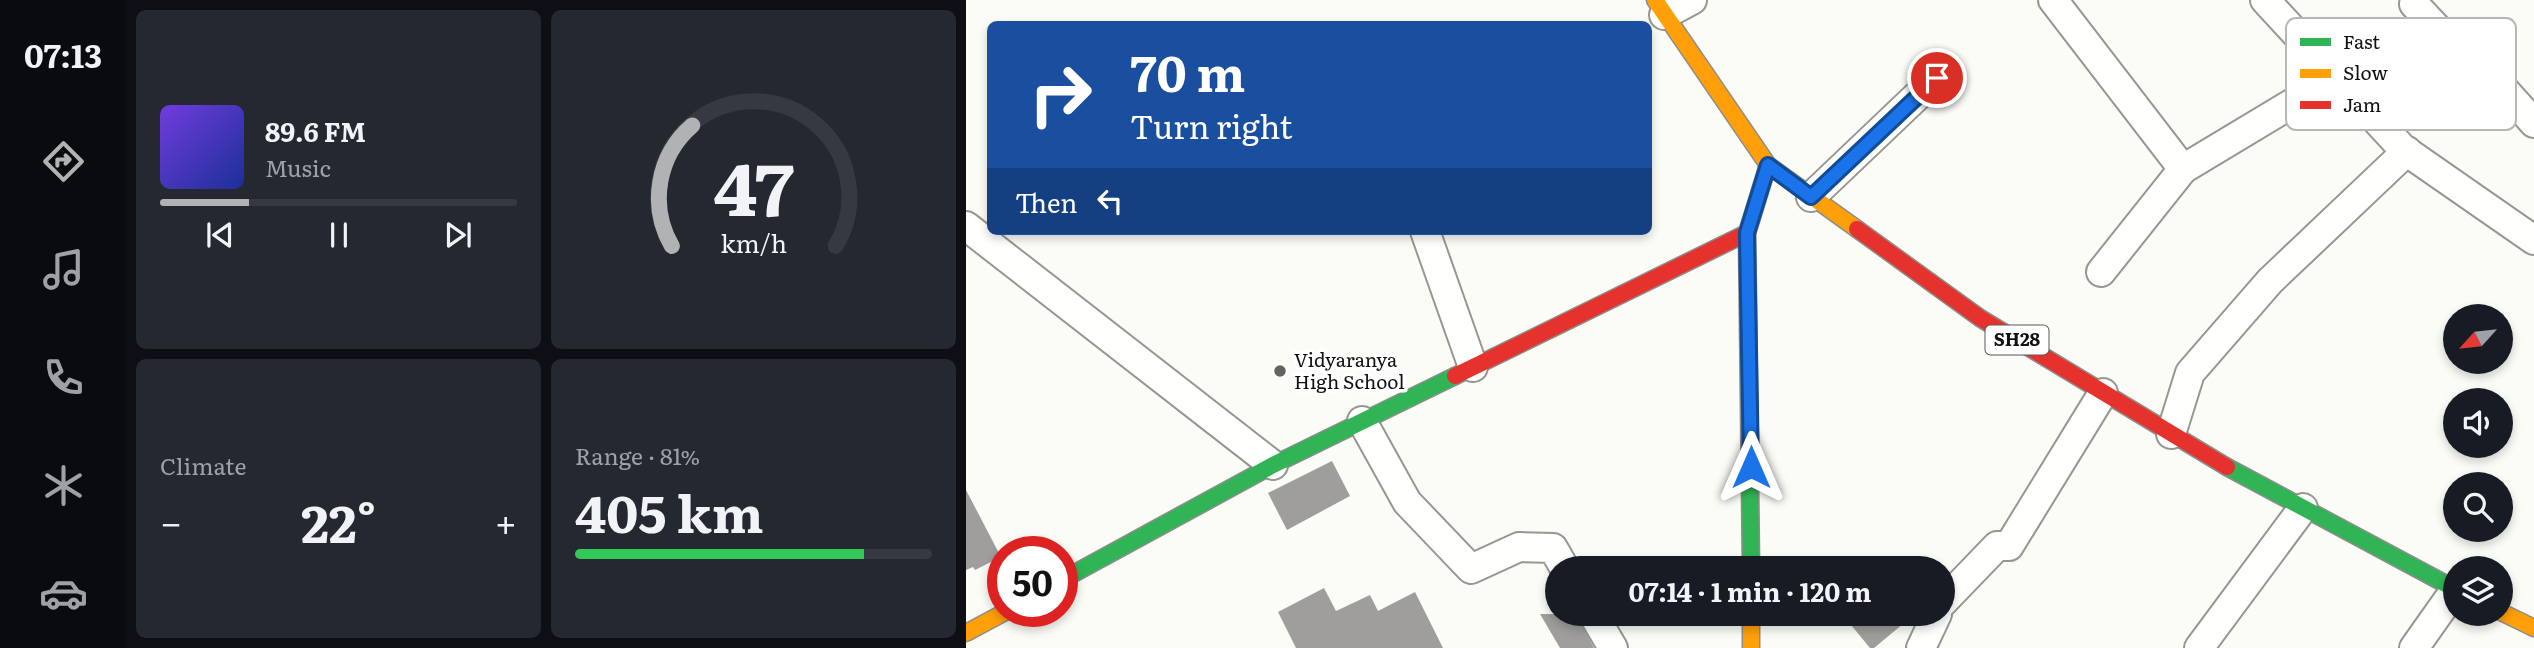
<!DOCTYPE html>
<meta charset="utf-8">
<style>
:root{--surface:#171b24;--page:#242831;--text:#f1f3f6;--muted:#9ea1a6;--line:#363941;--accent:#b1b2b3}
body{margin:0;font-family:Literata,serif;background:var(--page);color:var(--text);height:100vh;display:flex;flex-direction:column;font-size:26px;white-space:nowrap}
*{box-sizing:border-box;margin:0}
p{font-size:23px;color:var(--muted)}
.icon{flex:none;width:38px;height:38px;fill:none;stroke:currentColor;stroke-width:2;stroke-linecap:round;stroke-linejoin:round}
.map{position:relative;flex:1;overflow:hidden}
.sheet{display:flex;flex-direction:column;gap:10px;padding:10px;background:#0d0f14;width:840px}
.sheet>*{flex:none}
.guide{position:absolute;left:21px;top:21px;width:665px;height:214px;border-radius:10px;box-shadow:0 4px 10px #0003;background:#1a4fa0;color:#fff;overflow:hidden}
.needle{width:46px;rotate:243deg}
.tools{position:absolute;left:1477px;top:304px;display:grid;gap:14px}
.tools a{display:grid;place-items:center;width:70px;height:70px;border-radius:50%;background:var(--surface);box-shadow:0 4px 10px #0003;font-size:35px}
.speed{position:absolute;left:21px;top:536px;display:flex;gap:14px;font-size:35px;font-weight:700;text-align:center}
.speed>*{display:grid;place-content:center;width:91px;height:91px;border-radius:50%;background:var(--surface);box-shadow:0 4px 10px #0003;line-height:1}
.speed .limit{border:10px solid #d22;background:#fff;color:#111}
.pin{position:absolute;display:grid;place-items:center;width:60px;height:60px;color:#fff;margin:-30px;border:4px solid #fff;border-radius:50%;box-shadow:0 2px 7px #0007}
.me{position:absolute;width:77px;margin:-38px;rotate:0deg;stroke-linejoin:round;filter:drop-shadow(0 0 5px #0008)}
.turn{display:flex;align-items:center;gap:24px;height:147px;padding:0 28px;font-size:32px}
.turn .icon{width:91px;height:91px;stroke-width:2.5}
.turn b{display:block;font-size:49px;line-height:60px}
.then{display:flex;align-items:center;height:66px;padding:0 28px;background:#0003;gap:14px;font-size:26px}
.big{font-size:52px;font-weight:700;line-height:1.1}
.sheet .widget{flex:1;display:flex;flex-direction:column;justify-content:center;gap:10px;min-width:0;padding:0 24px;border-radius:10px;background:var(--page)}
.sheet .dial{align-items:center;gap:0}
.dial svg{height:182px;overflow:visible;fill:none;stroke:var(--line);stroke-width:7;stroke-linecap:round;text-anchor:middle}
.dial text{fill:var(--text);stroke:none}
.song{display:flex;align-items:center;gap:21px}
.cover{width:84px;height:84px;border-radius:10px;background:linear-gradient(135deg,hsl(260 70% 55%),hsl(230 70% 35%))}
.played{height:7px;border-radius:4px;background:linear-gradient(90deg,var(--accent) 25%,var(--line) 25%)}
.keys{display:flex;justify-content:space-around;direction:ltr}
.heat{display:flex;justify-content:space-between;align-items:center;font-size:38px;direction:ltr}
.charge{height:10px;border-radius:5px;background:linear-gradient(90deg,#34c759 81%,var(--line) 0)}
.sheet .tiles{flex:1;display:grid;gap:10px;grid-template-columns:repeat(2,1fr)}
.trip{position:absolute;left:579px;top:556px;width:410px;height:70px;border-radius:35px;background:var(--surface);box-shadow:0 4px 10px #0003;font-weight:700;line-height:70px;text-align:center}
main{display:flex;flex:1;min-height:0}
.tabs{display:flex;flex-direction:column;width:126px;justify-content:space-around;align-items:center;background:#090b0e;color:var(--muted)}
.tabs .icon{width:49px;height:49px}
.tabs .current{color:var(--accent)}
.tabs b{font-size:32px;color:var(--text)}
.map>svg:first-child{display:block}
</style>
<main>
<nav class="tabs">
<b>07:13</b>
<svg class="icon current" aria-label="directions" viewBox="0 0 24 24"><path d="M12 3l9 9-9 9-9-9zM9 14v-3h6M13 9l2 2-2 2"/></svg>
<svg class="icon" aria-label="music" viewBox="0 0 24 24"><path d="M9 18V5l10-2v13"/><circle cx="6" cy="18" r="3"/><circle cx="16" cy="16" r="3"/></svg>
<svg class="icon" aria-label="phone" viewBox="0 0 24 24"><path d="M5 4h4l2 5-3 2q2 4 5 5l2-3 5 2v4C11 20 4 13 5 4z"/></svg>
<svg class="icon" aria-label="climate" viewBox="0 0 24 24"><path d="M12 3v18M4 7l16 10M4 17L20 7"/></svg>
<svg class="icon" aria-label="car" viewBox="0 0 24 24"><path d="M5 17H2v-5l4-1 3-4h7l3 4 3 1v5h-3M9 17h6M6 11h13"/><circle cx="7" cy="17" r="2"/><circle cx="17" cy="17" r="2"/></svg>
</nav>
<section class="sheet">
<div class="tiles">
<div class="widget">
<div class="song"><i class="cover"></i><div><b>89.6 FM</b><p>Music</p></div></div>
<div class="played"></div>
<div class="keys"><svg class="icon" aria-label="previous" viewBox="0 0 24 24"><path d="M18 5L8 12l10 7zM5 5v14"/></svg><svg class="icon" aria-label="pause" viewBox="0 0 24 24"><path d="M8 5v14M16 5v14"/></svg><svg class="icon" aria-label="next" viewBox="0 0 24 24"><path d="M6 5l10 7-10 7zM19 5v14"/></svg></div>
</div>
<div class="widget dial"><svg viewBox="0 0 100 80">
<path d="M14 69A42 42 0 1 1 86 69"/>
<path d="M14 69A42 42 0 0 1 23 16" stroke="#b1b2b3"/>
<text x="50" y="56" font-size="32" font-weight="700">47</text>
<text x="50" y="72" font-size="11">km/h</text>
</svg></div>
<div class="widget"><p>Climate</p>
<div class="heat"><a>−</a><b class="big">22°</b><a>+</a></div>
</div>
<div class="widget"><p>Range · 81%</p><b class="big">405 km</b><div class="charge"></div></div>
</div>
</section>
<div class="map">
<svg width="1568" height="648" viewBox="0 0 1568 648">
<rect width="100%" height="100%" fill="#fcfcf7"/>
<!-- building -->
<g fill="#a09e9c">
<path d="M366 461 384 496 321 530 302 493Z"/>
<path d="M0 490 35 557 9 570 7 567 0 570Z"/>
<path d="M358 588 370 611 404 595 412 611 449 592 477 648H330L312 612Z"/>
<path d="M574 614H610L628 648H594Z"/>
<path d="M876 614H949L908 648H904Z"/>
</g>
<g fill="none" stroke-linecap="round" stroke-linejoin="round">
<!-- street casing -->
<g stroke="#969694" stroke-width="32">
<g id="street">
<path d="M1087 0 1217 169 1135 272"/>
<path d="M1299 0 1437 149 1568 240"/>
<path d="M1448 4 1483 41 1506 54 1568 123"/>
<path d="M698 15 726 0"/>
<path d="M1217 169 1370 77"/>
<path d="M845 197 970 78"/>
<path d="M0 226 307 465"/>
<path d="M459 231 507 367"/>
<path d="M396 421 441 502 505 569 553 547 587 548 599 569"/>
<path d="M1205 434 1224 373 1304 281 1441 151"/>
<path d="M976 603 1031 546H1043L1137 393"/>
<path d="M627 614 647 648"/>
<path d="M955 648 971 614"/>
<path d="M1233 648 1337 508"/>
<path d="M1448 648 1489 590"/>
</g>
</g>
<!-- fast casing -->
<g stroke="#8d8d8b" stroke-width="19">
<g id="fast">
<path d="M1261 467 1489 589"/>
<path d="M785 569 781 233 802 165"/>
<path d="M96 580 307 465 489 376"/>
</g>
</g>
<!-- slow casing -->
<g stroke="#8d8d8b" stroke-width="19">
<g id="slow">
<path d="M689 0 802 165 891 229"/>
<path d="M1535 612 1568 628"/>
<path d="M785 614V648"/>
<path d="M0 633 41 611"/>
</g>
</g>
<!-- jam casing -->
<g stroke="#8d8d8b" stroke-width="19">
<g id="jam">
<path d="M891 229 1014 318 1261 467"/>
<path d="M489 376 781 233"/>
</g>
</g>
<!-- street -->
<use href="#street" stroke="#fffffe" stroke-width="28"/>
<!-- fast -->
<use href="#fast" stroke="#30b455" stroke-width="16"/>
<!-- slow -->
<use href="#slow" stroke="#ff9f0a" stroke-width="16"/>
<!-- jam -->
<use href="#jam" stroke="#e5322d" stroke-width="16"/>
</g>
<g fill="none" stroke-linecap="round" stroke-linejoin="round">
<!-- route casing -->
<g stroke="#114b97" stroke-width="18">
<path id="route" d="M785 467 781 233 802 165 845 197 971 78"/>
</g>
<!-- route -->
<use href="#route" stroke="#1a73e8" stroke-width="12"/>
</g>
<!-- markers -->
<circle fill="#636361" stroke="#fff" stroke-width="2.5" cx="314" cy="371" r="7"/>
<g text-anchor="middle" stroke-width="7" stroke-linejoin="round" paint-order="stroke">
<!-- shield labels -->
<rect fill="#fff" stroke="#585858" stroke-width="2" x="1019.5" y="325.5" width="63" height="29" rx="5"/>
<g font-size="18" font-weight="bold" fill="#101010">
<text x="1051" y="346">SH28</text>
</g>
<!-- poi labels -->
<g font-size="19" fill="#101010" stroke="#fff" text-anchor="start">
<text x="328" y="367">Vidyaranya<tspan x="328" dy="22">High School</tspan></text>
</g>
</g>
<!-- legend -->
<rect x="1320" y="18" width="230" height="112" rx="10" fill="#fff" stroke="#b7b7b7" stroke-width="2"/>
<rect x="1334" y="38" width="31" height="8" fill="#30b455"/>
<rect x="1334" y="69" width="31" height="9" fill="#ff9f0a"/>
<rect x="1334" y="101" width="31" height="8" fill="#e5322d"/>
<g font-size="19" fill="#101010">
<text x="1377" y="49">Fast</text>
<text x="1377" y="80">Slow</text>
<text x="1377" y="112">Jam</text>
</g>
</svg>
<div class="tools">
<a><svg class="needle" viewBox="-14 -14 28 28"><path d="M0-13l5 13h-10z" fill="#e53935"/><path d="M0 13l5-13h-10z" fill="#9ea1a6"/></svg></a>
<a><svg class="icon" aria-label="sound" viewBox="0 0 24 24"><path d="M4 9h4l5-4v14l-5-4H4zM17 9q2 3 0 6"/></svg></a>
<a><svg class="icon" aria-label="search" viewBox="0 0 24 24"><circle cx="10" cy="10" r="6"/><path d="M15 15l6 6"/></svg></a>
<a><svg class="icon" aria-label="layers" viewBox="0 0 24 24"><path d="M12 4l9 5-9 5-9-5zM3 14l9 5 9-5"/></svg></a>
</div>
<div class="speed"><div class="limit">50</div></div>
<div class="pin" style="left:971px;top:78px;background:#d93025"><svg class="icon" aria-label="arrive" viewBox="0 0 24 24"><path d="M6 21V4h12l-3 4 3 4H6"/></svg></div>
<svg class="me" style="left:785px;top:467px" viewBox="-20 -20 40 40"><path d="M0-17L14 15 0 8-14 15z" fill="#1a73e8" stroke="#fff" stroke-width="4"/></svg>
<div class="trip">07:14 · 1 min · 120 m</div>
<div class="guide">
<div class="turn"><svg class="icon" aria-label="right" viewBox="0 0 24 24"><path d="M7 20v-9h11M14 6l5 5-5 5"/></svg><div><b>70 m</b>Turn right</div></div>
<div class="then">Then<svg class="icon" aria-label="left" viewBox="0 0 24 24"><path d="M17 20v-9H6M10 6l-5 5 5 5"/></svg></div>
</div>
</div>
</main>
